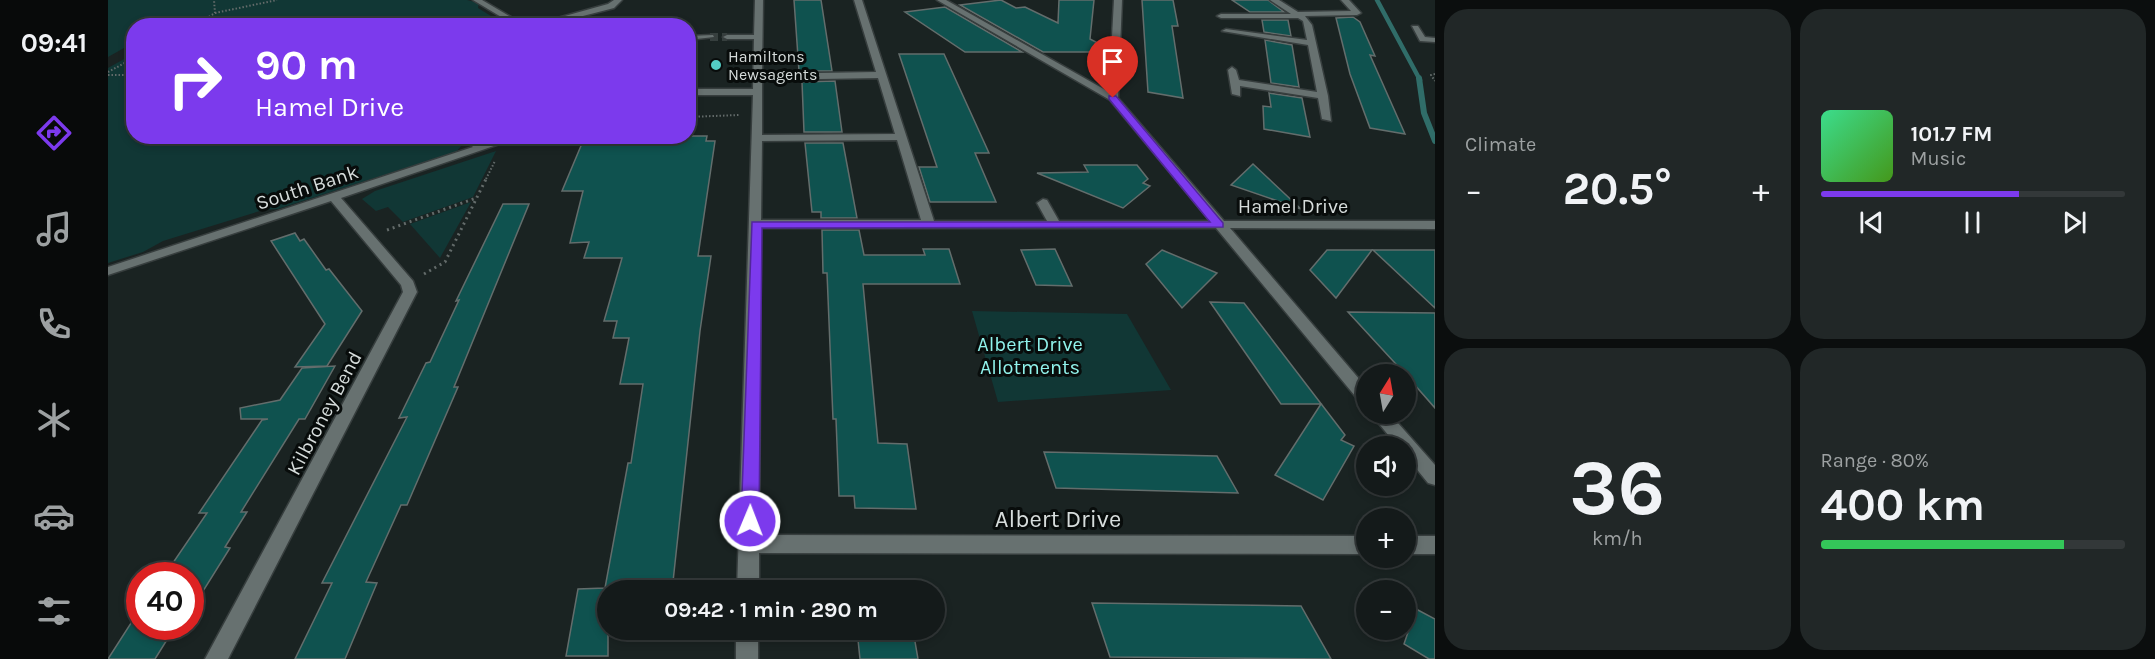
<!DOCTYPE html>
<meta charset="utf-8">
<style>
:root{--surface:#141a1a;--page:#212727;--text:#f1f3f6;--muted:#9da1a2;--line:#333839;--accent:#7c3aed}
body{margin:0;font-family:Karla,sans-serif;background:var(--page);color:var(--text);height:100vh;display:flex;flex-direction:column;font-size:22px;white-space:nowrap}
*{box-sizing:border-box;margin:0}
p{font-size:20px;color:var(--muted)}
.icon{flex:none;width:33px;height:33px;fill:none;stroke:currentColor;stroke-width:2;stroke-linecap:round;stroke-linejoin:round}
.map{position:relative;flex:1;overflow:hidden}
.panel{display:flex;flex-direction:column;gap:9px;padding:9px;background:#0b0e0e;width:720px}
.panel>*{flex:none}
.hud{position:absolute;left:18px;top:18px;width:570px;height:126px;border-radius:24px;box-shadow:0 3px 9px #0003,0 0 0 2px var(--line);background:#7c3aed;color:#fff;overflow:hidden}
.needle{width:39px;rotate:11deg}
.buttons{position:absolute;left:1248px;top:364px;display:grid;gap:12px}
.buttons a{display:grid;place-items:center;width:60px;height:60px;border-radius:50%;background:var(--surface);box-shadow:0 3px 9px #0003,0 0 0 2px var(--line);font-size:30px}
.speed{position:absolute;left:18px;top:562px;display:flex;gap:12px;font-size:30px;font-weight:700;text-align:center}
.speed>*{display:grid;place-content:center;width:78px;height:78px;border-radius:50%;background:var(--surface);box-shadow:0 3px 9px #0003,0 0 0 2px var(--line);line-height:1}
.speed .limit{border:9px solid #d22;background:#fff;color:#111}
.pin{position:absolute;display:grid;place-items:center;width:51px;height:51px;color:#fff;margin:-62px -26px;border-radius:50% 50% 50% 0;rotate:-45deg;box-shadow:0 0 6px #0007}
.pin .icon{rotate:45deg}
.me{position:absolute;width:66px;margin:-33px;rotate:1deg;stroke-linejoin:round;filter:drop-shadow(0 0 4px #0008)}
.turn{display:flex;align-items:center;gap:21px;height:126px;padding:0 30px;font-size:27px}
.turn .icon{width:78px;height:78px;stroke-width:2.5}
.turn b{display:block;font-size:42px;line-height:51px}
.big{font-size:45px;font-weight:700;line-height:1.1}
.panel .widget{flex:1;display:flex;flex-direction:column;justify-content:center;gap:9px;min-width:0;padding:0 21px;border-radius:24px;background:var(--page)}
.panel .dial{align-items:center;gap:0}
.dial b{font-size:78px;line-height:1}
.song{display:flex;align-items:center;gap:18px}
.cover{width:72px;height:72px;border-radius:9px;background:linear-gradient(135deg,hsl(150 70% 55%),hsl(100 70% 35%))}
.played{height:6px;border-radius:3px;background:linear-gradient(90deg,var(--accent) 65%,var(--line) 65%)}
.keys{display:flex;justify-content:space-around;direction:ltr}
.heat{display:flex;justify-content:space-between;align-items:center;font-size:33px;direction:ltr}
.charge{height:9px;border-radius:4px;background:linear-gradient(90deg,#34c759 80%,var(--line) 0)}
.panel .tiles{flex:1;display:grid;gap:9px;grid-template-columns:repeat(2,1fr)}
.trip{position:absolute;left:489px;top:580px;width:348px;height:60px;border-radius:30px;background:var(--surface);box-shadow:0 3px 9px #0003,0 0 0 2px var(--line);font-weight:700;line-height:60px;text-align:center}
main{display:flex;flex:1;min-height:0}
.dock{display:flex;flex-direction:column;width:108px;justify-content:space-around;align-items:center;background:#080a0a;color:var(--muted)}
.dock .icon{width:42px;height:42px}
.dock .current{color:var(--accent)}
.dock b{font-size:27px;color:var(--text)}
.map>svg:first-child{display:block}
</style>
<main>
<nav class="dock">
<b>09:41</b>
<svg class="icon current" aria-label="directions" viewBox="0 0 24 24"><path d="M12 3l9 9-9 9-9-9zM9 14v-3h6M13 9l2 2-2 2"/></svg>
<svg class="icon" aria-label="music" viewBox="0 0 24 24"><path d="M9 18V5l10-2v13"/><circle cx="6" cy="18" r="3"/><circle cx="16" cy="16" r="3"/></svg>
<svg class="icon" aria-label="phone" viewBox="0 0 24 24"><path d="M5 4h4l2 5-3 2q2 4 5 5l2-3 5 2v4C11 20 4 13 5 4z"/></svg>
<svg class="icon" aria-label="climate" viewBox="0 0 24 24"><path d="M12 3v18M4 7l16 10M4 17L20 7"/></svg>
<svg class="icon" aria-label="car" viewBox="0 0 24 24"><path d="M5 17H2v-5l4-1 3-4h7l3 4 3 1v5h-3M9 17h6M6 11h13"/><circle cx="7" cy="17" r="2"/><circle cx="17" cy="17" r="2"/></svg>
<svg class="icon" aria-label="filters" viewBox="0 0 24 24"><path d="M4 7h16M4 17h16"/><circle cx="9" cy="7" r="2"/><circle cx="15" cy="17" r="2"/></svg>
</nav>
<div class="map">
<svg width="1327" height="659" viewBox="0 0 1327 659">
<rect width="100%" height="100%" fill="#1a2322"/>
<!-- green -->
<g fill="#113735">
<path d="M0 0H359L371 3 370 8 391 21 408 25 26 26 25 43 0 57Z"/>
<path d="M25 54 26 136H349L355 144 348 152 170 209 155 210 55 241 35 252 0 263V68Z"/>
<path d="M388 151 365 197 295 222 280 207 268 211 254 199 267 191Z"/>
<path d="M363 202 332 258 302 224Z"/>
<path d="M864 311 1019 314 1063 390 890 402Z"/>
</g>
<g fill="none" stroke-linecap="round" stroke-linejoin="round">
<!-- stream-far1 -->
<path stroke="#306d69" stroke-width="4.5" d="M1269 0 1312 80"/>
<!-- stream -->
<path stroke="#306d69" stroke-width="6" d="M1311 78 1316 113 1327 141"/>
</g>
<!-- building -->
<g fill="#0f524f" stroke="#636d6c" stroke-width="1.5">
<path d="M686 0H713L724 71H691Z"/>
<path d="M893 0 908 8 917 7 950 23 951 0H986L982 39 1001 49V52H935L852 5Z"/>
<path d="M1034 0H1065L1070 26H1064L1075 98 1040 92Z"/>
<path d="M1124 0H1160L1176 12H1142Z"/>
<path d="M837 7 914 52H857L797 12Z"/>
<path d="M1245 17 1252 22 1267 56 1262 55 1297 134 1262 128 1242 74 1228 18Z"/>
<path d="M1154 20H1180L1183 36 1156 32Z"/>
<path d="M1157 40 1184 45 1191 87 1163 83Z"/>
<path d="M791 54H836L881 153H867L888 202H822L811 167H829Z"/>
<path d="M727 81 734 132H696L694 82Z"/>
<path d="M1161 93 1194 98 1202 137 1156 129 1155 106 1163 107Z"/>
<path d="M573 136H599L598 141H607L590 256H603L592 331 564 591H500V656H458L470 589 497 588 520 463H523L535 384H512L521 338H505L509 321H496L514 258H476L481 242 462 243 475 191H454L475 141 572 142Z"/>
<path d="M697 143H735L749 218H713V212H704Z"/>
<path d="M1145 164 1193 209 1123 185Z"/>
<path d="M976 165H1029L1040 179 1035 183 1042 186 1015 208 929 173 980 172Z"/>
<path d="M395 204H421L346 387H350L299 505H293L258 582 269 583 237 659H187L224 583H214L299 417 291 418 318 363 322 362 351 300 348 301Z"/>
<path d="M714 230H751L756 255H817L815 249H841L852 284H755L770 443 799 444 808 509 747 508 746 496H731L728 419H725L719 273H715Z"/>
<path d="M187 233 192 241 196 239 218 270 221 269 254 311 219 366 187 367 217 324 163 241Z"/>
<path d="M947 249 964 286 928 285 913 250Z"/>
<path d="M1054 250 1109 273 1074 308 1038 264Z"/>
<path d="M1219 250H1264L1228 298 1202 270Z"/>
<path d="M1265 250H1327V308Z"/>
<path d="M1102 302 1136 303 1237 435 1233 440 1246 446 1215 500 1167 475 1213 404H1173Z"/>
<path d="M1240 312 1327 313V408L1298 375Z"/>
<path d="M227 366 197 419H191L133 512H139L117 547 122 548 82 612V576H56L99 513H91L154 420 160 419H133L132 408 172 400 194 368Z"/>
<path d="M936 452 1109 456 1130 493 948 488Z"/>
<path d="M984 603 1193 606 1223 659 1002 657Z"/>
<path d="M32 609V627H67L47 659H0Z"/>
<path d="M1308 609 1327 619V659H1321L1296 644Z"/>
<path d="M749 630H805L810 659H752Z"/>
</g>
<g fill="none" stroke-linecap="round" stroke-linejoin="round">
<!-- minor-tunnel -->
<path stroke="#363f3e" stroke-width="8" stroke-dasharray="8 4" stroke-linecap="butt" d="M602 37H619"/>
<!-- minor casing -->
<g stroke="#373e3e" stroke-width="3">
<g id="minor">
<path d="M365 0H374L418 26H408Z"/>
<path d="M506 0H514L506 8 436 26H421L500 4Z"/>
<path d="M647 0H655L654 74 768 72 746 0H754L826 221H939L929 203 935 199 939 200 951 221H1102L1002 100 829 0H838L1001 92 1006 0H1014L1010 98 1116 221H1327V229L1122 228 1258 387V404L1252 402 1108 228H653L651 535 1258 536V554L651 553V591H629L645 95H580V89H645L646 39H619L615 37 619 35H646ZM770 78 787 134 654 135V80ZM789 140 813 220H653L654 141Z"/>
<path d="M1162 0H1171L1190 12 1243 11 1233 0H1241L1253 13 1249 15 1197 16 1204 25 1220 96 1223 121 1214 119 1210 98 1132 86V96L1124 94 1120 70 1124 67 1128 70 1131 80 1209 92 1200 45 1114 31 1118 29 1199 40 1195 21 1190 18H1113L1109 16 1113 14H1183Z"/>
<path d="M1304 26H1310L1317 37 1327 38V42L1312 41Z"/>
<path d="M605 35 606 37 580 40V36Z"/>
<path d="M354 136H366L374 144 398 136H415L233 198 305 281 309 292 120 659H97L295 292 293 285 223 201 0 275V267L365 147Z"/>
<path d="M1263 414H1282L1327 465V485L1320 483 1298 456V447H1290Z"/>
<rect x="1298" y="536" width="29" height="18"/>
<rect x="628" y="630" width="22" height="29"/>
</g>
</g>
<!-- path-far1 -->
<g stroke="#636b6a" stroke-width="2" stroke-dasharray="1.5 2" stroke-linecap="butt">
<path d="M107 13 169 0"/>
<path d="M86 26 107 13 106 0"/>
<path d="M0 72 26 58"/>
<path d="M1327 74 1323 75 1327 81"/>
<path d="M0 75H26"/>
<path d="M580 117 631 115"/>
<path d="M378 179 387 161"/>
</g>
<!-- path -->
<g stroke="#636b6a" stroke-width="3" stroke-dasharray="2 4" stroke-linecap="butt">
<path d="M279 230 368 198"/>
<path d="M316 274 337 262 379 177"/>
</g>
<!-- minor -->
<use href="#minor" fill="#677170" fill-rule="evenodd"/>
</g>
<!-- route -->
<path fill="#7c3aed" stroke="#51269a" stroke-width="1.5" d="M1001 96H1008L1115 223V227L654 228 651 521 648 526 642 529 636 526 633 521 644 222H1102L1001 99Z"/>
<!-- markers -->
<circle fill="#54cdc6" stroke="#080c0b" stroke-width="2" cx="608" cy="65" r="6"/>
<g text-anchor="middle" stroke-width="6" stroke-linejoin="round" paint-order="stroke">
<!-- far-poi labels -->
<g font-size="16" fill="#d6dcdb" stroke="#080c0b" text-anchor="start">
<text x="620" y="62">Hamiltons<tspan x="620" dy="18">Newsagents</tspan></text>
</g>
<!-- street labels -->
<g font-size="20" fill="#d6dcdb" stroke="#080c0b">
<text transform="translate(199 187) rotate(-18)" y="7">South Bank</text>
<text x="1185" y="213">Hamel Drive</text>
<text transform="translate(216 413) rotate(-62)" y="7">Kilbroney Bend</text>
</g>
<!-- park labels -->
<g font-size="20" fill="#90f2eb" stroke="#080c0b">
<text x="922" y="351">Albert Drive<tspan x="922" dy="23">Allotments</tspan></text>
</g>
<!-- near-street labels -->
<g font-size="24" fill="#d6dcdb" stroke="#080c0b">
<text x="950" y="527">Albert Drive</text>
</g>
</g>
</svg>
<div class="buttons">
<a><svg class="needle" viewBox="-14 -14 28 28"><path d="M0-13l5 13h-10z" fill="#e53935"/><path d="M0 13l5-13h-10z" fill="#9da1a2"/></svg></a>
<a><svg class="icon" aria-label="sound" viewBox="0 0 24 24"><path d="M4 9h4l5-4v14l-5-4H4zM17 9q2 3 0 6"/></svg></a>
<a>+</a>
<a>−</a>
</div>
<div class="speed"><div class="limit">40</div></div>
<div class="pin" style="left:1005px;top:98px;background:#d93025"><svg class="icon" aria-label="arrive" viewBox="0 0 24 24"><path d="M6 21V4h12l-3 4 3 4H6"/></svg></div>
<svg class="me" style="left:642px;top:521px" viewBox="-20 -20 40 40"><circle r="17" fill="#7c3aed" stroke="#fff" stroke-width="3"/><path d="M0-11L8 9 0 5-8 9z" fill="#fff"/></svg>
<div class="trip">09:42 · 1 min · 290 m</div>
<div class="hud">
<div class="turn"><svg class="icon" aria-label="right" viewBox="0 0 24 24"><path d="M7 20v-9h11M14 6l5 5-5 5"/></svg><div><b>90 m</b>Hamel Drive</div></div>
</div>
</div>
<section class="panel">
<div class="tiles">
<div class="widget"><p>Climate</p>
<div class="heat"><a>−</a><b class="big">20.5°</b><a>+</a></div>
</div>
<div class="widget">
<div class="song"><i class="cover"></i><div><b>101.7 FM</b><p>Music</p></div></div>
<div class="played"></div>
<div class="keys"><svg class="icon" aria-label="previous" viewBox="0 0 24 24"><path d="M18 5L8 12l10 7zM5 5v14"/></svg><svg class="icon" aria-label="pause" viewBox="0 0 24 24"><path d="M8 5v14M16 5v14"/></svg><svg class="icon" aria-label="next" viewBox="0 0 24 24"><path d="M6 5l10 7-10 7zM19 5v14"/></svg></div>
</div>
<div class="widget dial"><b>36</b><p>km/h</p></div>
<div class="widget"><p>Range · 80%</p><b class="big">400 km</b><div class="charge"></div></div>
</div>
</section>
</main>
